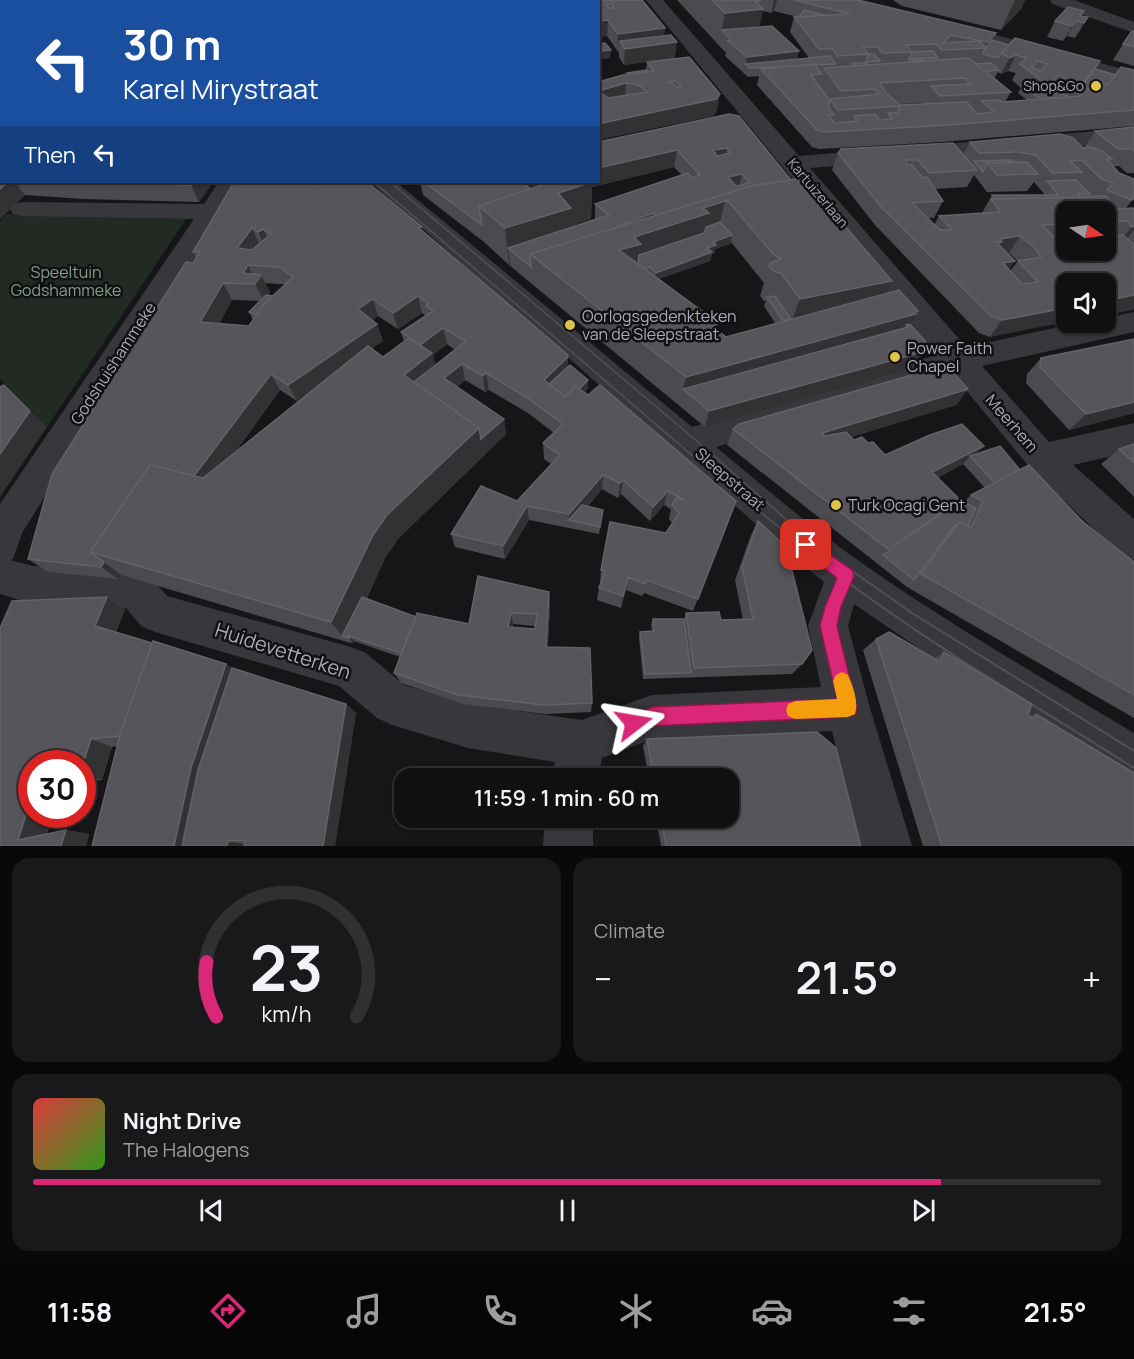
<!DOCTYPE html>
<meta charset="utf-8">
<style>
:root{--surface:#101012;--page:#19191b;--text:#f1f3f6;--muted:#9c9d9f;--line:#303032;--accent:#db2777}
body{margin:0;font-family:Manrope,sans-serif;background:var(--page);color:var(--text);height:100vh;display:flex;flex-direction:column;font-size:22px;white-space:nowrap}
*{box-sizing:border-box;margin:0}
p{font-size:20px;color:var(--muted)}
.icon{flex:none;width:33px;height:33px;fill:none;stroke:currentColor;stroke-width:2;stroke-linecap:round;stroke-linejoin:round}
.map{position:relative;height:846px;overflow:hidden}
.panel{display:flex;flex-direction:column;gap:12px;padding:12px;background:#09090a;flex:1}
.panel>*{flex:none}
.guide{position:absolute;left:0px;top:0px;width:600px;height:183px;box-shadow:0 2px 4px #0004,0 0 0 2px var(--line);background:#1a4fa0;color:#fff;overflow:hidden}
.needle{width:39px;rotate:103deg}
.fabs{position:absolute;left:1056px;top:201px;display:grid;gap:12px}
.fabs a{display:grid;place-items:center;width:60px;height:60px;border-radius:12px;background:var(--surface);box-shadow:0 2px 4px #0004,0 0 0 2px var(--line);font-size:30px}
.speed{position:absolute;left:18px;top:750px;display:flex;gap:12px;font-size:30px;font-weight:700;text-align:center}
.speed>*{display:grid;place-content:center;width:78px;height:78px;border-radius:50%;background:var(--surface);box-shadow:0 2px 4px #0004,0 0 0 2px var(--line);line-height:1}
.speed .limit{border:9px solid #d22;background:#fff;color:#111}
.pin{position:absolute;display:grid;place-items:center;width:51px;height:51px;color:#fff;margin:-26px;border-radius:12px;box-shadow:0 3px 9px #0006}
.me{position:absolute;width:66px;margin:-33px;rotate:76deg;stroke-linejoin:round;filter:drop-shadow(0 0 4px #0008)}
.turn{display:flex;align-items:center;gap:21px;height:126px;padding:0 24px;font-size:27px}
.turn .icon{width:78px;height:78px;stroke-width:2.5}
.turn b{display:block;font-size:42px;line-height:51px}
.then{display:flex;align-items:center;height:57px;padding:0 24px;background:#0003;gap:12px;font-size:22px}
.big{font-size:45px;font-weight:600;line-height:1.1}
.panel .tile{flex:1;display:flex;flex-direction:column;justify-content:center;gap:9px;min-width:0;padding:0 21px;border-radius:18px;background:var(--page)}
.panel .dial{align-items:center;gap:0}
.dial svg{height:156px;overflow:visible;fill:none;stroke:var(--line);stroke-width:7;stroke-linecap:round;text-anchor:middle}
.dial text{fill:var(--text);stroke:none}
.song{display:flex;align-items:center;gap:18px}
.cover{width:72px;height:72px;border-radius:9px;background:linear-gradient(135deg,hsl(0 70% 55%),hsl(110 70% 35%))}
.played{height:6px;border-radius:3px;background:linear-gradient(90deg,var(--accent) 85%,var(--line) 85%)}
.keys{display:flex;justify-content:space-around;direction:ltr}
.heat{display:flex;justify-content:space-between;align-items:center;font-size:33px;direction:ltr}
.panel .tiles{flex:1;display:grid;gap:12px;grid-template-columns:1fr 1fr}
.tile:last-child{grid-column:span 2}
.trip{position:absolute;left:394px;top:768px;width:345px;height:60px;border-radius:18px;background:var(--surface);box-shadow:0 2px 4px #0004,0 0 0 2px var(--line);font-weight:600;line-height:60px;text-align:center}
.tab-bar{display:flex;height:96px;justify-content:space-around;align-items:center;background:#060607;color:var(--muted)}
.tab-bar .icon{width:42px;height:42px}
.tab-bar .active{color:var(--accent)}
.tab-bar b{font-size:27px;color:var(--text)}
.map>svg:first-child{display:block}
</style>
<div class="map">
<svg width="1134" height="846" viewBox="0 0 1134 846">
<rect width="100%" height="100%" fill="#161618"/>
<!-- green -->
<path fill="#232a24" d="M6 214 186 219 47 427 0 379V222Z"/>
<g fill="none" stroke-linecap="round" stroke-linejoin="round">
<!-- minor -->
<g fill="#38373c" fill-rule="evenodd">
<path d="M14 0H30L31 2H14Z"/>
<path d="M156 0H173L174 2H157Z"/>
<path d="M303 0H323L302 2Z"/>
<path d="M337 0H358L336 2Z"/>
<path d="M403 0H421L422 2H404Z"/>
<path d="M646 0H663L799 156 1134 128V142L810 168 966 347 1083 322H1106V318L1134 312V332L982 366 1049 442 1134 423V451L1073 465 1134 519V560L1121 555 1030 468 952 373 716 447C763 486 809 526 859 561 947 623 1041 677 1134 733V782L1118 775 952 671 854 604 848 626 870 708 912 846H862L832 731 652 739 602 758 598 778H552L555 762 468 748 392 725 377 718 339 686 155 632 141 626 126 608 33 604 0 594V504L194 219 22 216 13 214 10 209 13 204 22 202 204 204 219 182H243L22 533 13 559 10 560 33 566 136 571 150 577 167 596 351 647 366 653 404 685 468 704 582 720 652 695 821 687 808 626 824 582 793 557 370 182H396L692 427 937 355Z"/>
<path d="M1050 0H1074L1134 22V33L1052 4Z"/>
<path d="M951 23 1134 72V84L945 32 942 28 945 24Z"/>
<path d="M545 818H593V846H543Z"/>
</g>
<!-- tram-far1 -->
<g stroke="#515157" stroke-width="1.5">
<path d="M168 0 170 2"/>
<path d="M374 182 687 451 798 543"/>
<path d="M390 182 698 442 813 543"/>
</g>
<!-- tram -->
<g stroke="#515157" stroke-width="2">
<path d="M796 542C901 628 1020 696 1134 768"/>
<path d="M811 542 912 613 1134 751"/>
</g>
</g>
<!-- wall -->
<g fill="#4b4a4f" fill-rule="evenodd">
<path d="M183 0H305L299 2H273L272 0 267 2H185Z"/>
<path d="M435 0H642L665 28 664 35 675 58 624 65 619 57V53L607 36 598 2H436Z"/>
<path d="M677 0H858L1009 45 1100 61 1095 69 1116 75 1134 70V126L941 142 819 149 812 147 757 85 759 76 748 77 725 56 726 53ZM763 11 771 13 774 11 798 17H794L790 32 809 58 797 59 759 27ZM1008 71 1016 73 1012 80 1021 88 1018 93 1027 100 1005 102 1011 92 994 79 998 72 1001 74ZM924 103 923 104 900 105 899 104Z"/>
<path d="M893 0H1025L1021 9 1001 30 902 6Z"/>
<path d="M1084 11 1081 16 1088 17 1075 38 1067 36 1063 41 1047 37 1055 21Z"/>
<path d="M1134 31V66L1113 60 1123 44Z"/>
<path d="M598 44 610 58 602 59 598 57Z"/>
<path d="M689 57 717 111 713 116 601 139H598V82L627 74V73L646 70 647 62Z"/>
<path d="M0 97 2 182H213L199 202 83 199 25 195 0 219Z"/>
<path d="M729 114 886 293 910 324 912 369 705 427 509 265 484 242 423 195 420 182H598ZM674 167 682 175 595 204V220L571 227V226L591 219 592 187ZM731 242 764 283 760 296 764 301H766L764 306 775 323 726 337 716 330 718 323 659 279 710 261 712 254H714L715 249 730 244Z"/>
<path d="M1134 127V173H1127L1119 166H1113L1134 198 1126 208H1134V309L1106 315V284L990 337 979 333 875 225 832 170 838 153 963 155 970 142 1084 148 1095 131ZM974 175 987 192 1027 191 1034 182 1045 195H992L982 213 939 216 934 225 928 218H934L943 201 934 189 967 187ZM1066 212H1106V250H1066L1057 241 1066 240ZM1007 253H1009L1018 261 1010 271 1009 270Z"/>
<path d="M234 182 423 231 568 357V367L588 388 584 393 736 501 693 611 644 593 642 596 626 590 621 608 597 600 599 588 600 583V582L601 570 666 533 672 523 669 519 671 509 664 505 650 521 621 494 618 498 602 489 588 506 602 517 599 534 529 520 505 559 455 547 451 534 517 501 551 464 544 459 543 443 554 433 528 413 489 390 485 392 465 380 457 387 504 419 506 434 398 539 385 558 367 598 416 617 469 624 478 576 550 605 548 647 592 703 591 712 545 714 463 704 401 683 394 673 400 657 354 641 353 643 347 642 121 575 118 579 48 572 28 559 196 258 193 252ZM265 283 278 284H286L273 296 268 295 270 292ZM232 300 260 301 249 312 253 320 249 326 219 324ZM422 313 426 316 401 332 404 342 383 357 371 348 383 341 377 324 372 320 378 316 398 329ZM447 344 455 350 435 365 433 355ZM280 390 297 401 312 390 233 455ZM513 624 535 626V629L513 627Z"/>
<path d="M1041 358 1134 413 1069 430 1026 383 1027 374Z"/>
<path d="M931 366 968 389 956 405 851 437 854 440 868 443 885 455 976 454 1020 470 1134 562V718L907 587 727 445 733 429 928 370ZM963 464 985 488 971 495 964 502 951 510 960 500 937 478Z"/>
<path d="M1134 444V497L1101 464 1119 449Z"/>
<path d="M758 521 802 664 792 674 643 679 639 637 640 632 652 631 651 625 653 619H684L686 613 721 620H743L735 580 751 535Z"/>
<path d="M107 597 125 609 116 632 152 643 153 641 226 664 232 668 346 704 356 713 335 846H244V844V846H92L117 746 112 747 102 780 82 782V764H32V814H52L47 834 66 830 89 834 86 846H0V628L12 601Z"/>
<path d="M876 639 934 659 944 652 1028 715 1030 716 1036 714 1134 846H923L863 650Z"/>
<path d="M817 732 836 748 861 846H661L656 818H729V778H649L643 746 647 739Z"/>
</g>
<!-- shaded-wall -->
<g fill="#323134">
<path d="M209 0H272L267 2H209Z"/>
<path d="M279 0H305L299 2H280Z"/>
<path d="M774 0H777L774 11 771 13Z"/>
<path d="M1015 0H1025L1021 9 1001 30Z"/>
<path d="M763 9 756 42 731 40 722 30 725 13Z"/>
<path d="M1088 17 1079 33 1075 38 1084 23Z"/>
<path d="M608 20 607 36 598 37V21Z"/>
<path d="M1076 21 1067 36 1063 41 1072 26Z"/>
<path d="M665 28 663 43 617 41V49L618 34Z"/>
<path d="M996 33 988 49 983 54 988 42Z"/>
<path d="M677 42 675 58 624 65 625 49Z"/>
<path d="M611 50 610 58 602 59V51Z"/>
<path d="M799 51 795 66 745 64 744 72 747 57Z"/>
<path d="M1016 55 1008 71 1001 74 1009 58Z"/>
<path d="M626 83 625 100 601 106 602 90Z"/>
<path d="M720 94 717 111 713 116 601 139 602 123Z"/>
<path d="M727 148 724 165 713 150Z"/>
<path d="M677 150 674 167 592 187 591 219 571 226V244L530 254 508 248 510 265H509L505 228 558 193 562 182H598V168Z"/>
<path d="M742 174 738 191 728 177Z"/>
<path d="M8 182H15L25 195 0 219V189Z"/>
<path d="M193 182H213L199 202 191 185Z"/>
<path d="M521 182H555L522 196Z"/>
<path d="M725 201 718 231 704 235V233L703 242 638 264 637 273 616 279 618 256 557 276 542 263 619 239 620 225 654 213 652 230 629 238V247L634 246V237L665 227 666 224 702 213 703 208Z"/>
<path d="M1134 226V230L1124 242 1118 244 1132 227Z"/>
<path d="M252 228 260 246 245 265 237 248Z"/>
<path d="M263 229 271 246 266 249 258 232Z"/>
<path d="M732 235 730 244 715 249 714 254H712L710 261 654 281 656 273 707 248 713 242Z"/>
<path d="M1020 236 1009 253 994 255 1002 242 1000 239Z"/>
<path d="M1015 261 1003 278V263Z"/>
<path d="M248 265 256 282 243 273Z"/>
<path d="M261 275 270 292 264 301 255 284Z"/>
<path d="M892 281 877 311 791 323 800 299Z"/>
<path d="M223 283 232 300 211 339 200 322Z"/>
<path d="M1134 295V309L1106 315V301Z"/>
<path d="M418 296 422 313 398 329 393 313Z"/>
<path d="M373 299 378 316 363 325 358 309Z"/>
<path d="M1066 308V322L990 337 1002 320Z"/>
<path d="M918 311 901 341 683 389 686 377Z"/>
<path d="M718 323 711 352 712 326Z"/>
<path d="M377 324 383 341 297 401 288 385Z"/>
<path d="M443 328 447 344 433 355 439 382 421 396 404 375 420 345Z"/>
<path d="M923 352 912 369 705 427 709 411Z"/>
<path d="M568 357V374L545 388 544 380Z"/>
<path d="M462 364 465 380 448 394 444 378Z"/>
<path d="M486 373 489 390 485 392 483 376Z"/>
<path d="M271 374 280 390 201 498 188 483Z"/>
<path d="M588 380V388L565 413V405Z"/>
<path d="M4 385 47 427 0 497V454Z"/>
<path d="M968 389 956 405 814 448 822 433Z"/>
<path d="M1134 402V413L1069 430 1086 414Z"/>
<path d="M504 419 506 434 484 455 481 439Z"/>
<path d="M479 428 484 455 398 539 385 558 350 636 354 641 353 643 349 638 342 636 331 622 373 535 387 515Z"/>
<path d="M984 446 972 458 970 456 963 464 919 487 932 472Z"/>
<path d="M603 475 602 489 574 521 569 520V528V514Z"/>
<path d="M623 480 621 494 618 498 620 483Z"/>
<path d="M668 491 664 505 650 521 653 507Z"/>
<path d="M960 500 947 514 883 555 888 549Z"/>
<path d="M527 506 529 520 505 559 503 546Z"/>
<path d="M104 562 121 575 118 579 101 567Z"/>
<path d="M628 577 626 590 621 608 623 596Z"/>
<path d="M549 592 550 605 547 658 546 647Z"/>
<path d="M107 597 125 609 114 637 95 626Z"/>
<path d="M511 613 513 624 511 638 508 627Z"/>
<path d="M226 664 245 678 201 846H174L191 768Z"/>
<path d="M346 704 356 713 335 846H323Z"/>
<path d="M91 739 112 747 102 780 82 774V767Z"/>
<path d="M32 796V814H52L44 843 18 840Z"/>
<path d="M66 830 89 834 86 846H61Z"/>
<path d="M228 841 244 844V846H227Z"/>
</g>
<!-- building -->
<g fill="#55555a" stroke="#636268" stroke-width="1.5" fill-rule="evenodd">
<path d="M42 0H151L152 2H43Z"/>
<path d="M448 0H541L543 2H445L444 1Z"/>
<path d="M554 0H591V1L642 0 665 28 618 34 608 20 598 21V2H555ZM606 4H611L614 8H609Z"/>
<path d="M712 0H759L760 1 756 2 763 9 725 13Z"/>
<path d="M794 0H858L996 33 988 42 951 35 943 43 979 41 986 48 942 50 936 44 906 45 912 52 883 53 877 47H863L868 54 837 56 833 49H819L794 17 850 14Z"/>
<path d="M1068 7 1084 11 1080 16 1088 17 1084 23 1076 21 1072 26 1055 21Z"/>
<path d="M804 10 824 15 799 17Z"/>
<path d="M772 26 799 51 747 57 728 41 731 40 722 30Z"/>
<path d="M1132 31H1134V47L1123 44Z"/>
<path d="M671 35 677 42 625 49 620 41Z"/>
<path d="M1015 38 1100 61 1085 81H1060L1064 77 1058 75 1053 82H1044L1020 64 1026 58 1016 55 1009 58 1001 53ZM1037 61 1047 64 1041 71 1032 68Z"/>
<path d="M992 40 1009 45 1001 53 998 58 983 54 985 49Z"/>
<path d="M605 43 611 50 602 51 598 48V44Z"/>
<path d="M933 51 938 58 909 59 912 52Z"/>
<path d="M868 54H874L880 61 866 62Z"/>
<path d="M830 56 835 64 750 68 745 64Z"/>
<path d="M689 57 720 94 716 99 602 123 598 122V91L608 98 648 92 638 85 626 83 602 90 598 88V82L623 75 654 71 647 62ZM676 81 681 87 679 88 669 82Z"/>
<path d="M969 58 1011 92 940 96 931 86 971 84 965 78 880 83 887 94 901 106 838 110 830 99 879 94 875 89 841 91 824 68Z"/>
<path d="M909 60H924L925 61 911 62Z"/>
<path d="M853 63H866L868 65 855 66Z"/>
<path d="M991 63 999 70 984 71 976 64Z"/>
<path d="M814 64 822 74 811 75 830 101 828 106 834 115H828L834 123 857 121 854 116 875 114 879 120 892 119 888 113H898L900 105 967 102 977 114 994 112 981 101 998 100 1002 102 1082 96 1072 89 1098 88 1104 84 1108 85 1121 67 1134 70V110L949 125 825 132 817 130 761 69Z"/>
<path d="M1095 69 1116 75 1108 85 1104 84 1098 88 1080 89Z"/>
<path d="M646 70 648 72 628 74 627 73Z"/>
<path d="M1032 84 1040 90 1058 89 1068 97 1040 99 1023 85Z"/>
<path d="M2 96V182H8L0 189V97Z"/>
<path d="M729 114 739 116 791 180 751 186 656 215 654 213 620 225 621 226 530 254 531 267 508 248 609 215 595 204 688 173 692 178 700 175 677 150 598 168V142ZM727 148 731 153 717 156 713 150ZM742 174 750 183 736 186 728 177Z"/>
<path d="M1134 127V151L1131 149H1118L1095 131Z"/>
<path d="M1060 134 1073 138 1083 148 1091 147 1102 151 1112 159H1107L1119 173 1134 179V198L1132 200 1107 190 1113 183 1101 179 1082 160 1070 161 1082 172 1052 173 1036 155 1018 152 979 153 970 142Z"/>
<path d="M953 143 977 170 929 173 918 160H905L907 165H912L923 178 927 177 943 201 912 203 940 230H952L939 216 1000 212 991 199 1106 196 1117 209 1134 208V226L1132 227 1127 221 1106 222V212H1066V224L1042 225 1059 242H1066V250H1083L1096 263H1102L1090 250H1106V237L1123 235 1134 245V295L1106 301V284H1066V308L1002 320 991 316 882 208 838 153 841 149ZM1020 236 1034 247 1041 257 1018 261 1038 282 1022 284 1003 263 1015 261 996 242H1002L1000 239Z"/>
<path d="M1013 160 1015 162 987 163 983 172 974 161Z"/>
<path d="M1027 162 1038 174 997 175 987 163Z"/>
<path d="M804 178 892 281 800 299 781 273 773 271 769 266 770 263 781 259 773 254 729 202 725 201 703 208 709 213 634 237 641 244 619 250 718 323 712 326 726 337 899 290 918 311 913 313 916 314 686 377 530 254 751 186Z"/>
<path d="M1076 180 1090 194H1078L1081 197 995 199 992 195H1058L1047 181Z"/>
<path d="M61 182H193L191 185Z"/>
<path d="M234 182H309L314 186 324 182H367L422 227 419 228 568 355V357L544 380 565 397 575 386 588 395 600 385 736 501 698 599 647 580 645 584 628 577 623 596 599 588 605 571 601 570 610 522 666 533 679 513 672 505 676 498 684 500 668 491 653 507 623 480 620 483 603 475 569 514 527 506 503 546 451 534 481 486 517 501 560 455 543 443 563 424 526 397 486 373 483 376 462 364 444 378 504 419 481 439 479 428 414 382 466 341 443 328 420 345 401 332 433 311 426 306 428 303 418 296 393 313 373 299 358 309 377 324 288 385 271 374 194 476 150 465 90 552 104 562 101 567 28 559 52 474 186 262 193 263 200 252H193ZM252 228 258 232 263 229 271 234 252 250 237 248ZM248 265 279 267 293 277 263 305 249 326 200 322 223 283 255 284 261 275 243 273Z"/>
<path d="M317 182H324L314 186 312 184Z"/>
<path d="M424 182H523L530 189 479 206 482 225Z"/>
<path d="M551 182H592L558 193 571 208 505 228 479 206Z"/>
<path d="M720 222 732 235 713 242 716 245 707 248 712 252 656 273 650 267 645 269 638 264 639 255 704 233 706 227Z"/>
<path d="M266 295 273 296 263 305 257 315 249 312Z"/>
<path d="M775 296 791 319 783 321 767 297Z"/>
<path d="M910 324 926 342 923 352 709 411 683 389 908 327 906 325Z"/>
<path d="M409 338 432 353 404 375 479 428 387 515 373 535 331 622 90 552 150 465 203 478 368 346 383 357Z"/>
<path d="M1134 339V402L1086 414 1040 367 1041 358Z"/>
<path d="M945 363 968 389 822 433 825 436 846 432 854 440 862 437 868 443 873 442 885 455 930 435 962 424 984 446 932 472 960 500 888 549 733 429 739 424 933 369 931 366Z"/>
<path d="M570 365 588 380 579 389 575 386 565 397 549 384Z"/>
<path d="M4 385 30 411 0 454V387Z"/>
<path d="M1134 444V463L1119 449Z"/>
<path d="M1000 446 1020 470 995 483 970 456Z"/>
<path d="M1029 465 1083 522 1134 562V695L921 574 959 522 971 528 983 501 971 495Z"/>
<path d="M964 502 976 508 968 526 959 522 952 529 914 580 883 555 935 518Z"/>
<path d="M582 505 603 510 600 527 569 520Z"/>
<path d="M758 521 786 547 812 650 802 664 694 668 686 613 719 612 721 620 753 619 742 567Z"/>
<path d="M478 576 549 592 546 647 590 648 592 703 544 705 458 695 394 673 417 613 469 624ZM511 613 537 614 535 629 508 627Z"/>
<path d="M107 597 95 626 152 643 120 736 91 739 82 767V764H32V796L18 840 66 830 61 846H0V628L12 601Z"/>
<path d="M362 597 416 617 401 653 349 636V638L342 636Z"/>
<path d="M653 619H684L691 673 645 674 640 632 654 631Z"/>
<path d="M889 632 940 662 944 652 1032 704 1028 715 1034 719 1036 714 1134 773V846H942L876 639Z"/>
<path d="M153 641 226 664 191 768 174 846H92L121 731Z"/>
<path d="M232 668 346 704 323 846H244L245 840 228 841 227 846H182L198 770Z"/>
<path d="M817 732 836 748 861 846H666L661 818H729V778H654L647 739Z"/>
</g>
<!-- route -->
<path fill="#db2777" stroke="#8e194d" stroke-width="1.5" d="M806 538 852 570 854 576 841 607 837 626 857 708 855 714 848 717 652 726 634 732 628 730 625 723 628 717 652 707 837 699 820 626 825 607 837 578 800 550 798 545 800 540Z"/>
<!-- slow -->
<path fill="#f59e0b" d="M842 672 848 675C853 686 859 703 855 714L848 717 795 719 788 716 786 710 788 704 795 701 837 699 833 681 836 675Z"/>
<!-- markers -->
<g fill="#ddc449" stroke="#111113" stroke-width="2">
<circle cx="1096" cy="86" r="6"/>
<circle cx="570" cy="325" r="6"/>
<circle cx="895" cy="357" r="6"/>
<circle cx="836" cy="505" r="6"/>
</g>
<g text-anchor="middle" stroke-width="5" stroke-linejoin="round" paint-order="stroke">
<!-- far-poi labels -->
<g font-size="14" fill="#aaabb6" stroke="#111113" text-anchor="end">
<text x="1084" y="91">Shop&amp;Go</text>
</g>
<!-- far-street labels -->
<g font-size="14" fill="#aaabb6" stroke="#111113">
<text transform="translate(818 193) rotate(50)" y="5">Kartuizerlaan</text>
</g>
<!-- park labels -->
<g font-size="16" fill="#839f89" stroke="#111113">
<text x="66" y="278">Speeltuin<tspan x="66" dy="18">Godshammeke</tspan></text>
</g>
<!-- poi labels -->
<g font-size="16" fill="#aaabb6" stroke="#111113" text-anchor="start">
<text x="582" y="322">Oorlogsgedenkteken<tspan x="582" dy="18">van de Sleepstraat</tspan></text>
<text x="907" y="354">Power Faith<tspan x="907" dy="18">Chapel</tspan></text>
<text x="848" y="511">Turk Ocagi Gent</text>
</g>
<!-- street labels -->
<g font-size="16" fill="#aaabb6" stroke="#111113">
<text transform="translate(113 363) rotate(-57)" y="6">Godshuishammeke</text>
<text transform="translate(1012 423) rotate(49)" y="6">Meerhem</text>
<text transform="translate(730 479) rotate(41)" y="6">Sleepstraat</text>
</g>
<!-- near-street labels -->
<g font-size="20" fill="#aaabb6" stroke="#111113">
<text transform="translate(283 651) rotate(18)" y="7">Huidevetterken</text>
</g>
</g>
</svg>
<div class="fabs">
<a><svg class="needle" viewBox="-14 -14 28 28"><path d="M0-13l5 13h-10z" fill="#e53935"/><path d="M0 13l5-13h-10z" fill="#9c9d9f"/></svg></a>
<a><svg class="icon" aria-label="sound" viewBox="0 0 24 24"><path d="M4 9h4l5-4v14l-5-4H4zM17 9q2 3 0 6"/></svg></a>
</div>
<div class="speed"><div class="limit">30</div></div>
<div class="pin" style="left:806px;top:545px;background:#d93025"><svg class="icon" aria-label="arrive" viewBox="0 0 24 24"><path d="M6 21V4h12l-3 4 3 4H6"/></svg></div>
<svg class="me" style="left:634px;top:723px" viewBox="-20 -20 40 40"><path d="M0-17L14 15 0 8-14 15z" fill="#db2777" stroke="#fff" stroke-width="4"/></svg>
<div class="trip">11:59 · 1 min · 60 m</div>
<div class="guide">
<div class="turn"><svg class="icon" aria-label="left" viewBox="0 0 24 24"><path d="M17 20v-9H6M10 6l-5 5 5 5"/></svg><div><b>30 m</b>Karel Mirystraat</div></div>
<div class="then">Then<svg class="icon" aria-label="left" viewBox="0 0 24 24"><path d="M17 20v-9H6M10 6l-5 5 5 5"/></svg></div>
</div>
</div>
<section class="panel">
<div class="tiles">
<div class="tile dial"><svg viewBox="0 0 100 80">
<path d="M14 69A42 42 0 1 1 86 69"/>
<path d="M14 69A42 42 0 0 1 9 41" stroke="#db2777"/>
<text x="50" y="56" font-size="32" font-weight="700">23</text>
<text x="50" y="72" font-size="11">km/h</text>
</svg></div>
<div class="tile"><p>Climate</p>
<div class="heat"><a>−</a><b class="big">21.5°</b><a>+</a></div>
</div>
<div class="tile">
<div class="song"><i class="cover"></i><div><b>Night Drive</b><p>The Halogens</p></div></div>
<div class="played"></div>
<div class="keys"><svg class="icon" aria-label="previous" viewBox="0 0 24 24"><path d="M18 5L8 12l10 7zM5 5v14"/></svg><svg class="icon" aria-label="pause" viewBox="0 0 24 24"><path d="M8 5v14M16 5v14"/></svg><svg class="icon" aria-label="next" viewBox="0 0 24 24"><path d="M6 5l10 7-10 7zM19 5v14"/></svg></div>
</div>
</div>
</section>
<nav class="tab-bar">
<b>11:58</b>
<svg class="icon active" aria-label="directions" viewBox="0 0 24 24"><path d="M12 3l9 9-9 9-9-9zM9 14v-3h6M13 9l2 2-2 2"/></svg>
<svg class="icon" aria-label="music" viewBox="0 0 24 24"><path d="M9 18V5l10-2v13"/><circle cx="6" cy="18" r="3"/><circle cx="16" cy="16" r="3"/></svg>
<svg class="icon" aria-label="phone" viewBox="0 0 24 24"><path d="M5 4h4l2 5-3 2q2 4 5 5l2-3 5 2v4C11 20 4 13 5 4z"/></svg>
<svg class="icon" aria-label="climate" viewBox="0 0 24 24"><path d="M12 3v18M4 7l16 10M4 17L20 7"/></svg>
<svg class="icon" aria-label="car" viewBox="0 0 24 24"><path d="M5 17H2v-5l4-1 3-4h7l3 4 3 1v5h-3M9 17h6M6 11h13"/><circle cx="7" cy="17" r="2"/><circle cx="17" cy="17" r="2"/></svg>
<svg class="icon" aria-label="filters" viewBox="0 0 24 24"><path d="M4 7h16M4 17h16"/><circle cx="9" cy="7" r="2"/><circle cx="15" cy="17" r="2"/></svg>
<b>21.5°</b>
</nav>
